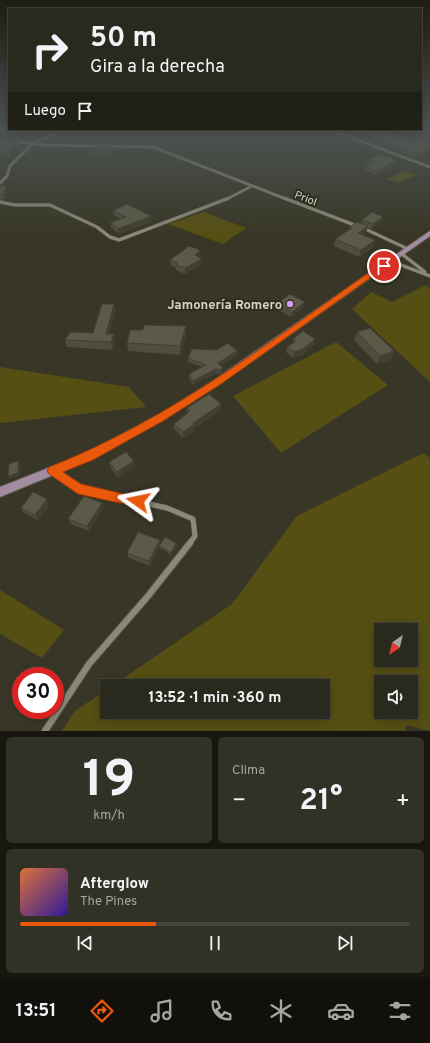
<!DOCTYPE html>
<html lang="es">
<meta charset="utf-8">
<style>
:root{--surface:#2a291d;--page:#323126;--text:#f1f3f6;--muted:#a5a6a4;--line:#46453b;--accent:#ea580c}
body{margin:0;font-family:Overpass,sans-serif;background:var(--page);color:var(--text);height:100vh;display:flex;flex-direction:column;font-size:15px;white-space:nowrap}
*{box-sizing:border-box;margin:0}
p{font-size:13px;color:var(--muted)}
.icon{flex:none;width:22px;height:22px;fill:none;stroke:currentColor;stroke-width:2;stroke-linecap:round;stroke-linejoin:round}
.map{position:relative;height:731px;overflow:hidden}
.side{display:flex;flex-direction:column;gap:6px;padding:6px;background:#171710;flex:1}
.side>*{flex:none}
.guide{position:absolute;left:8px;top:8px;width:414px;height:122px;border-radius:0px;box-shadow:0 2px 10px #0003,0 0 0 1px var(--line);background:#2a291d;color:var(--text);overflow:hidden}
.needle{width:26px;rotate:215deg}
.buttons{position:absolute;left:374px;top:623px;display:grid;gap:8px}
.buttons a{display:grid;place-items:center;width:44px;height:44px;border-radius:0px;background:var(--surface);box-shadow:0 2px 10px #0003,0 0 0 1px var(--line);font-size:20px}
.speed{position:absolute;left:12px;top:667px;display:flex;gap:8px;font-size:20px;font-weight:700;text-align:center}
.speed>*{display:grid;place-content:center;width:52px;height:52px;border-radius:50%;background:var(--surface);box-shadow:0 2px 10px #0003,0 0 0 1px var(--line);line-height:1}
.speed .limit{border:6px solid #d22;background:#fff;color:#111}
.pin{position:absolute;display:grid;place-items:center;width:34px;height:34px;color:#fff;margin:-17px;border:2px solid #fff;border-radius:50%;box-shadow:0 1px 4px #0007}
.me{position:absolute;width:44px;margin:-22px;rotate:282deg;stroke-linejoin:round;filter:drop-shadow(0 0 3px #0008)}
.turn{display:flex;align-items:center;gap:14px;height:84px;padding:0 16px;font-size:18px}
.turn .icon{width:52px;height:52px;stroke-width:2.5}
.turn b{display:block;font-size:28px;line-height:34px}
.then{display:flex;align-items:center;height:38px;padding:0 16px;background:#0003;gap:8px;font-size:15px}
.big{font-size:30px;font-weight:700;line-height:1.1}
.side .tile{flex:1;display:flex;flex-direction:column;justify-content:center;gap:6px;min-width:0;padding:0 14px;border-radius:6px;background:var(--page)}
.side .dial{align-items:center;gap:0}
.dial b{font-size:52px;line-height:1}
.song{display:flex;align-items:center;gap:12px}
.cover{width:48px;height:48px;border-radius:6px;background:linear-gradient(135deg,hsl(20 70% 55%),hsl(250 70% 35%))}
.played{height:4px;border-radius:2px;background:linear-gradient(90deg,var(--accent) 35%,var(--line) 35%)}
.keys{display:flex;justify-content:space-around;direction:ltr}
.heat{display:flex;justify-content:space-between;align-items:center;font-size:22px;direction:ltr}
.side .tiles{flex:1;display:grid;gap:6px;grid-template-columns:1fr 1fr}
.tile:last-child{grid-column:span 2}
.trip{position:absolute;left:100px;top:679px;width:230px;height:40px;border-radius:0px;background:var(--surface);box-shadow:0 2px 10px #0003,0 0 0 1px var(--line);font-weight:700;line-height:40px;text-align:center}
.tabs{display:flex;height:64px;justify-content:space-around;align-items:center;background:#11100c;color:var(--muted)}
.tabs .icon{width:28px;height:28px}
.tabs .current{color:var(--accent)}
.tabs b{font-size:18px;color:var(--text)}
.map>svg:first-child{display:block}
</style>
<div class="map">
<svg width="430" height="731" viewBox="0 0 430 731">
<rect width="100%" height="100%" fill="#383727"/>
<!-- green -->
<g fill="#564f13" fill-rule="evenodd">
<path d="M405 171 417 175 398 183 387 179Z"/>
<path d="M204 212 246 228 223 244 168 224Z"/>
<path d="M426 285 430 288V382L352 309 371 292 392 302Z"/>
<path d="M336 342 388 385 281 453 233 396Z"/>
<path d="M0 367 129 387 146 407 0 423Z"/>
<path d="M423 453 430 458V731L406 725V731H62L74 712 107 689V712H323V686H112L232 604 297 516ZM381 630H411V660H381ZM381 682H411V712H381Z"/>
<path d="M0 590 64 630 42 658 0 634Z"/>
</g>
<g fill="none" stroke-linecap="round" stroke-linejoin="round">
<!-- street-far3 casing -->
<g stroke="#565548" stroke-width="3.5">
<g id="street-far3">
<path d="M334 131 430 167"/>
<path d="M12 141 44 145 153 147 286 199"/>
<path d="M0 183 7 176 10 166 33 143 60 131"/>
<path d="M227 199 252 186"/>
</g>
</g>
<!-- street-far2 casing -->
<g stroke="#565548" stroke-width="4">
<g id="street-far2">
<path d="M284 198 357 226"/>
<path d="M0 202 15 205H50L97 227 110 237 119 240 229 198"/>
<path d="M363 228 408 249"/>
<path d="M402 254 425 272"/>
<path d="M384 266 401 265 430 276"/>
</g>
</g>
<!-- street-far1 casing -->
<g stroke="#565548" stroke-width="6">
<path id="street-far1" d="M53 471 78 488 167 508 193 519 195 536 189 544"/>
</g>
<!-- street casing -->
<g stroke="#565548" stroke-width="8">
<path id="street" d="M45 731 89 664 148 596 190 543"/>
</g>
<!-- secondary casing -->
<g stroke="#565548" stroke-width="2">
<path id="secondary" d="M430 231V236L220 384 163 420 92 459 0 497V487L86 453 157 416 214 380Z"/>
</g>
<!-- street-far3 -->
<use href="#street-far3" stroke="#8a8877" stroke-width="2.5"/>
<!-- street-far2 -->
<use href="#street-far2" stroke="#8a8877" stroke-width="3"/>
<!-- street-far1 -->
<use href="#street-far1" stroke="#8a8877" stroke-width="5"/>
<!-- street -->
<use href="#street" stroke="#8a8877" stroke-width="6"/>
<!-- secondary -->
<use href="#secondary" fill="#a38ca0" fill-rule="evenodd"/>
</g>
<!-- wall -->
<g fill="#4e4d3f">
<path d="M69 131H96L76 140 63 139V136Z"/>
<path d="M357 132 416 140 430 139V150L416 157 356 135Z"/>
<path d="M118 134V139L115 144 105 143 104 139Z"/>
<path d="M0 139 17 141 19 145 8 156 0 155Z"/>
<path d="M111 145V149L107 156 95 155 94 151Z"/>
<path d="M368 160H398L396 165 376 175 364 170 365 166 369 165 367 164Z"/>
<path d="M0 186H6L7 191 4 200 0 199Z"/>
<path d="M113 211 151 216V221L119 234 111 227 110 223 121 219 114 215Z"/>
<path d="M383 217 381 222 371 229 367 227 366 233 363 235 375 240 373 247 359 257 334 246 335 239 349 230 350 227 361 223 362 220Z"/>
<path d="M200 256 199 257 202 264 185 274 176 270V268L171 265 170 260Z"/>
<path d="M305 302 304 307 291 317 276 309 277 304Z"/>
<path d="M114 304 116 311 109 334 115 341 113 350 67 347 65 340 93 333Z"/>
<path d="M357 332 394 351 391 360 377 364 354 340Z"/>
<path d="M186 335 180 355 128 351 127 343Z"/>
<path d="M293 339 314 344 302 355 293 358 286 352 287 347 293 343Z"/>
<path d="M217 350 237 351V355L220 366 223 368V372L220 374 216 373 193 385 189 378V374L202 367 188 362V358Z"/>
<path d="M187 408 221 410 195 428V430L183 438 174 429V424L187 413Z"/>
<path d="M134 461 135 467 118 478 111 468 109 462Z"/>
<path d="M50 504 38 520 24 513 21 508Z"/>
<path d="M103 508 89 531 71 524 68 519Z"/>
<path d="M160 540V544L176 543 177 546 171 555 160 548 159 547 150 566 129 558 127 553Z"/>
</g>
<!-- shaded-wall -->
<g fill="#403f33">
<path d="M26 131H31L16 138 15 136Z"/>
<path d="M89 131H96L76 140 75 137Z"/>
<path d="M118 134V139L115 144 114 139Z"/>
<path d="M17 141 19 145 8 156 6 152Z"/>
<path d="M111 145V149L107 156 106 151Z"/>
<path d="M430 147V150L416 157 417 154Z"/>
<path d="M398 160 396 165 376 175 377 171Z"/>
<path d="M6 186 7 191 4 200 2 195Z"/>
<path d="M151 216V221L119 234 118 229Z"/>
<path d="M383 217 381 222 371 229 373 224Z"/>
<path d="M368 226 366 233 356 240 358 233Z"/>
<path d="M375 240 373 247 359 257 361 250Z"/>
<path d="M200 250V256L195 260V255Z"/>
<path d="M202 259V264L185 274V268Z"/>
<path d="M305 302 304 307 291 317 292 312Z"/>
<path d="M114 304 116 311 107 341 106 334Z"/>
<path d="M186 326V335L180 355V346Z"/>
<path d="M114 334 115 341 113 350 111 342Z"/>
<path d="M315 339 314 344 302 355 293 358 294 352Z"/>
<path d="M237 351V355L218 367V363Z"/>
<path d="M394 351 391 360 377 364 380 356Z"/>
<path d="M223 368V372L220 374V370Z"/>
<path d="M216 369V373L193 385V381Z"/>
<path d="M221 404V410L195 428V430L183 438V432L193 423Z"/>
<path d="M18 461 20 464V476L9 479 8 476Z"/>
<path d="M134 461 135 467 118 478 117 472Z"/>
<path d="M47 499 50 504 38 520 35 515Z"/>
<path d="M102 503 103 508 89 531 87 526Z"/>
<path d="M160 540V545L159 546V547L150 566 149 561Z"/>
<path d="M176 543 177 546 171 555V553Z"/>
</g>
<!-- building -->
<g fill="#5b5a49" stroke="#403f33">
<path d="M12 131H26L15 136Z"/>
<path d="M69 131H89L75 137 63 136Z"/>
<path d="M358 131H388L416 140 424 137 430 139V147L417 154 357 132Z"/>
<path d="M110 132 118 134 114 139H104Z"/>
<path d="M0 139 17 141 6 152 0 151Z"/>
<path d="M100 144 111 145 106 151H94Z"/>
<path d="M378 154 398 160 377 171 365 166 375 162 368 160Z"/>
<path d="M0 186H6L2 195 0 194Z"/>
<path d="M127 204 151 216 118 229 110 223 126 217 113 211Z"/>
<path d="M372 212 383 217 373 224 362 220Z"/>
<path d="M357 222 368 226 358 233 375 240 361 250 335 239 352 228 350 227Z"/>
<path d="M189 246 200 250 195 255 202 259 185 268 176 265 177 263 170 260Z"/>
<path d="M290 294 305 302 292 312 277 304Z"/>
<path d="M102 304H114L106 334H114L111 342 65 340 70 332 93 333Z"/>
<path d="M144 325 186 326 180 346 127 343 130 330H143Z"/>
<path d="M370 328 394 351 380 356 357 332Z"/>
<path d="M303 331 315 339 303 349 294 352 287 347 296 341 293 339Z"/>
<path d="M228 343 237 351 218 363 223 368 220 370 216 369 193 381 189 374 206 365 188 358 192 349 217 350Z"/>
<path d="M209 394 221 404 193 423 195 424 183 432 174 424 190 411 187 408Z"/>
<path d="M126 452 134 461 117 472 109 462Z"/>
<path d="M18 461V473L8 476 9 464Z"/>
<path d="M33 492 47 499 35 515 21 508Z"/>
<path d="M84 496 102 503 87 526 68 519Z"/>
<path d="M138 532 160 540 149 561 127 553Z"/>
<path d="M165 537 176 543 171 553 159 546Z"/>
</g>
<!-- sky -->
<linearGradient id="sky" x2="0" y2="1"><stop stop-color="#1f1e15"/><stop offset="0.56" stop-color="#4d5352"/><stop offset="1" stop-color="#4d5352" stop-opacity="0"/></linearGradient>
<rect width="430" height="233" fill="url(#sky)"/>
<!-- route -->
<path fill="#ea580c" stroke="#983908" d="M381 264H384L387 266 221 384 163 421 93 460 63 472 81 484 142 498 143 501 142 505 138 507 78 494 49 474 47 471 49 467C170 420 275 338 381 264Z"/>
<!-- markers -->
<circle fill="#da9af7" stroke="#2e2d1e" stroke-width="1.5" cx="290" cy="304" r="4"/>
<g text-anchor="middle" stroke-width="4" stroke-linejoin="round" paint-order="stroke">
<!-- far-street labels -->
<g font-size="11" fill="#d5d4cb" stroke="#2e2d1e">
<text transform="translate(306 198) rotate(21)" y="4">Priol</text>
</g>
<!-- poi labels -->
<g font-size="13" font-weight="bold" fill="#d5d4cb" stroke="#2e2d1e" text-anchor="end">
<text x="282" y="309">Jamonería Romero</text>
</g>
</g>
</svg>
<div class="buttons">
<a><svg class="needle" viewBox="-14 -14 28 28"><path d="M0-13l5 13h-10z" fill="#e53935"/><path d="M0 13l5-13h-10z" fill="#a5a6a4"/></svg></a>
<a><svg class="icon" aria-label="sound" viewBox="0 0 24 24"><path d="M4 9h4l5-4v14l-5-4H4zM17 9q2 3 0 6"/></svg></a>
</div>
<div class="speed"><div class="limit">30</div></div>
<div class="pin" style="left:384px;top:266px;background:#d93025"><svg class="icon" aria-label="arrive" viewBox="0 0 24 24"><path d="M6 21V4h12l-3 4 3 4H6"/></svg></div>
<svg class="me" style="left:138px;top:501px" viewBox="-20 -20 40 40"><path d="M0-17L14 15 0 8-14 15z" fill="#ea580c" stroke="#fff" stroke-width="4"/></svg>
<div class="trip">13:52 · 1 min · 360 m</div>
<div class="guide">
<div class="turn"><svg class="icon" aria-label="right" viewBox="0 0 24 24"><path d="M7 20v-9h11M14 6l5 5-5 5"/></svg><div><b>50 m</b>Gira a la derecha</div></div>
<div class="then">Luego<svg class="icon" aria-label="arrive" viewBox="0 0 24 24"><path d="M6 21V4h12l-3 4 3 4H6"/></svg></div>
</div>
</div>
<section class="side">
<div class="tiles">
<div class="tile dial"><b>19</b><p>km/h</p></div>
<div class="tile"><p>Clima</p>
<div class="heat"><a>−</a><b class="big">21°</b><a>+</a></div>
</div>
<div class="tile">
<div class="song"><i class="cover"></i><div><b>Afterglow</b><p>The Pines</p></div></div>
<div class="played"></div>
<div class="keys"><svg class="icon" aria-label="previous" viewBox="0 0 24 24"><path d="M18 5L8 12l10 7zM5 5v14"/></svg><svg class="icon" aria-label="pause" viewBox="0 0 24 24"><path d="M8 5v14M16 5v14"/></svg><svg class="icon" aria-label="next" viewBox="0 0 24 24"><path d="M6 5l10 7-10 7zM19 5v14"/></svg></div>
</div>
</div>
</section>
<nav class="tabs">
<b>13:51</b>
<svg class="icon current" aria-label="directions" viewBox="0 0 24 24"><path d="M12 3l9 9-9 9-9-9zM9 14v-3h6M13 9l2 2-2 2"/></svg>
<svg class="icon" aria-label="music" viewBox="0 0 24 24"><path d="M9 18V5l10-2v13"/><circle cx="6" cy="18" r="3"/><circle cx="16" cy="16" r="3"/></svg>
<svg class="icon" aria-label="phone" viewBox="0 0 24 24"><path d="M5 4h4l2 5-3 2q2 4 5 5l2-3 5 2v4C11 20 4 13 5 4z"/></svg>
<svg class="icon" aria-label="climate" viewBox="0 0 24 24"><path d="M12 3v18M4 7l16 10M4 17L20 7"/></svg>
<svg class="icon" aria-label="car" viewBox="0 0 24 24"><path d="M5 17H2v-5l4-1 3-4h7l3 4 3 1v5h-3M9 17h6M6 11h13"/><circle cx="7" cy="17" r="2"/><circle cx="17" cy="17" r="2"/></svg>
<svg class="icon" aria-label="filters" viewBox="0 0 24 24"><path d="M4 7h16M4 17h16"/><circle cx="9" cy="7" r="2"/><circle cx="15" cy="17" r="2"/></svg>
</nav>
